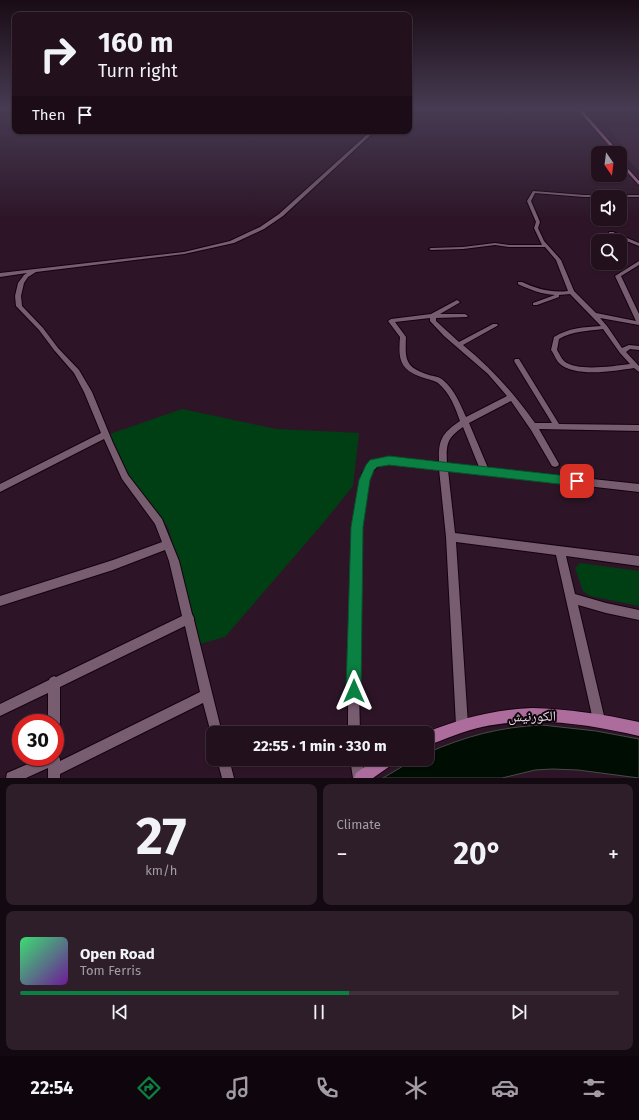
<!DOCTYPE html>
<meta charset="utf-8">
<style>
:root{--surface:#22101d;--page:#2e1e2a;--text:#f1f3f6;--muted:#a29da4;--line:#3f303b;--accent:#0b8043}
body{margin:0;font-family:"Fira Sans","Noto Naskh Arabic",sans-serif;background:var(--page);color:var(--text);height:100vh;display:flex;flex-direction:column;font-size:15px;white-space:nowrap}
*{box-sizing:border-box;margin:0}
p{font-size:13px;color:var(--muted)}
.icon{flex:none;width:22px;height:22px;fill:none;stroke:currentColor;stroke-width:2;stroke-linecap:round;stroke-linejoin:round}
.map{position:relative;height:778px;overflow:hidden}
.panel{display:flex;flex-direction:column;gap:6px;padding:6px;background:#130910;flex:1}
.panel>*{flex:none}
.guide{position:absolute;left:12px;top:12px;width:400px;height:122px;border-radius:8px;box-shadow:0 1px 3px #0004,0 0 0 1px var(--line);background:#22101d;color:var(--text);overflow:hidden}
.needle{width:26px;rotate:166deg}
.buttons{position:absolute;left:591px;top:146px;display:grid;gap:8px}
.buttons a{display:grid;place-items:center;width:36px;height:36px;border-radius:8px;background:var(--surface);box-shadow:0 1px 3px #0004,0 0 0 1px var(--line);font-size:20px}
.speed{position:absolute;left:12px;top:714px;display:flex;gap:8px;font-size:20px;font-weight:700;text-align:center}
.speed>*{display:grid;place-content:center;width:52px;height:52px;border-radius:50%;background:var(--surface);box-shadow:0 1px 3px #0004,0 0 0 1px var(--line);line-height:1}
.speed .limit{border:6px solid #d22;background:#fff;color:#111}
.pin{position:absolute;display:grid;place-items:center;width:34px;height:34px;color:#fff;margin:-17px;border-radius:8px;box-shadow:0 2px 6px #0006}
.me{position:absolute;width:44px;margin:-22px;rotate:0deg;stroke-linejoin:round;filter:drop-shadow(0 0 3px #0008)}
.turn{display:flex;align-items:center;gap:14px;height:84px;padding:0 20px;font-size:18px}
.turn .icon{width:52px;height:52px;stroke-width:2.5}
.turn b{display:block;font-size:28px;line-height:34px}
.then{display:flex;align-items:center;height:38px;padding:0 20px;background:#0003;gap:8px;font-size:15px}
.big{font-size:30px;font-weight:700;line-height:1.1}
.panel .widget{flex:1;display:flex;flex-direction:column;justify-content:center;gap:6px;min-width:0;padding:0 14px;border-radius:8px;background:var(--page)}
.panel .dial{align-items:center;gap:0}
.dial b{font-size:52px;line-height:1}
.song{display:flex;align-items:center;gap:12px}
.cover{width:48px;height:48px;border-radius:6px;background:linear-gradient(135deg,hsl(140 70% 55%),hsl(280 70% 35%))}
.played{height:4px;border-radius:2px;background:linear-gradient(90deg,var(--accent) 55%,var(--line) 55%)}
.keys{display:flex;justify-content:space-around;direction:ltr}
.heat{display:flex;justify-content:space-between;align-items:center;font-size:22px;direction:ltr}
.panel .tiles{flex:1;display:grid;gap:6px;grid-template-columns:1fr 1fr}
.widget:last-child{grid-column:span 2}
.trip{position:absolute;left:206px;top:726px;width:228px;height:40px;border-radius:8px;background:var(--surface);box-shadow:0 1px 3px #0004,0 0 0 1px var(--line);font-weight:700;line-height:40px;text-align:center}
.dock{display:flex;height:64px;justify-content:space-around;align-items:center;background:#0e060c;color:var(--muted)}
.dock .icon{width:28px;height:28px}
.dock .active{color:var(--accent)}
.dock b{font-size:18px;color:var(--text)}
.map>svg:first-child{display:block}
</style>
<div class="map">
<svg width="639" height="778" viewBox="0 0 639 778">
<rect width="100%" height="100%" fill="#2d1527"/>
<!-- built -->
<path fill="#3b1e35" d="M607 126 639 128V171L625 156 628 153Z"/>
<!-- green -->
<g fill="#003f13">
<path d="M182 409 276 429 359 433 353 486 324 522 225 637 199 644 168 527 127 477 110 434Z"/>
<path d="M580 563 639 571V606L590 596 583 591 575 568Z"/>
</g>
<!-- water -->
<path fill="#000d02" stroke="#474b47" d="M542 725 596 731 639 739V778L578 770 552 769 535 770 502 778H383L415 759H427V753C466 736 500 727 542 725Z"/>
<g fill="none" stroke-linecap="round" stroke-linejoin="round">
<!-- minor casing -->
<g stroke="#140210" stroke-width="2">
<g id="minor">
<path d="M371 131H375L283 216 264 229 234 243 184 254 36 272 28 277 24 283 21 296 22 306 43 328 58 348 79 370 92 392 113 443 128 475 162 519 179 561 192 614 194 618V620L222 733H213V738L212 737 203 703 60 774V778H48V768L26 778H6L7 773 44 757H55V753L58 755 60 759V761L200 692 185 626 60 687V723L58 727 55 729V723H48V693L0 716V704L49 680 50 678 54 676 56 677 182 616 169 561 165 550 113 570 0 606V596L113 560 162 542 155 524 122 479 104 439 0 492V484L101 433 84 392 74 373 54 350 39 330 16 306 15 296 18 283 24 275 27 273 0 277V273L184 252 230 241 260 227 279 214Z"/>
<path d="M533 191 584 195H639V197H584L535 193 531 201 540 222 538 228 544 241 561 260 574 291 596 313 636 321 615 276 639 261V265L621 276 639 314V325L600 318 607 326 622 348 629 345 639 346V350L630 349 626 352 639 366V372L634 368C615 371 574 378 559 363 556 360 554 354 551 350L554 337C568 328 584 327 601 326L570 294 559 295V297L537 305H533V303L555 295C542 294 530 290 518 284V282H522C537 289 551 293 568 291L556 260 545 247H509L495 245 463 249 431 250 429 249 431 248 463 247 495 243 509 245H542L534 228 536 222 527 201ZM603 329 620 353 630 364C613 366 577 372 564 361 561 358 559 353 557 350L559 339C573 331 588 331 603 329Z"/>
<path d="M609 232H613L639 243V246L609 234Z"/>
<path d="M457 300 460 302 459 303 440 314H465L468 316 467 317 436 318V321L459 342 493 324H497L498 325 497 326 463 345C491 368 514 393 535 423H552L514 361 515 359H519L559 424 639 425V431L539 429 559 464 558 466 555 467 552 466 531 430 511 401 469 423 488 468 639 484V492L448 470 455 533 639 556V566L566 556 575 594 606 603 639 610V620L606 613 578 605 605 720 603 724 599 726 595 724 593 720 556 555 456 542 468 725 466 729 462 731 458 729 456 725 446 537 439 469 389 463 377 467 370 474 362 527 358 647 360 733H348V647L352 527 362 473 371 462 389 457 439 462C438 440 442 433 460 421 455 407 450 393 438 383 435 381 428 379 424 378 400 370 398 360 400 337L388 321 391 319 431 314ZM430 318V321L444 336 488 374 507 396 466 417C460 404 455 390 443 380 440 377 433 376 429 375 405 367 405 360 406 337L395 322ZM463 427 479 467 447 463C446 444 447 438 463 427Z"/>
<path d="M217 759H229L234 778H222Z"/>
<path d="M350 759H362L365 778H353Z"/>
</g>
</g>
<!-- major casing -->
<g stroke="#140210" stroke-width="2">
<g id="major">
<path d="M577 109H581L619 152 620 153H616Z"/>
<path d="M620 160 639 181V185L620 164Z"/>
<path d="M532 708C568 709 603 714 639 722V736C587 724 535 716 482 727 463 731 445 739 427 746V733H425C462 718 492 710 532 708Z"/>
<path d="M376 759H395L393 764 373 778H354L356 773Z"/>
</g>
</g>
<!-- minor -->
<use href="#minor" fill="#785c70" fill-rule="evenodd"/>
<!-- major -->
<use href="#major" fill="#ac6d9c" fill-rule="evenodd"/>
</g>
<!-- sky -->
<linearGradient id="sky" x2="0" y2="1"><stop stop-color="#190c15"/><stop offset="0.5" stop-color="#463b52"/><stop offset="1" stop-color="#463b52" stop-opacity="0"/></linearGradient>
<rect width="639" height="218" fill="url(#sky)"/>
<!-- route -->
<path fill="#0b8043" stroke="#07532c" d="M389 456 577 477 581 478 583 481 581 484 577 486 389 465 377 467 374 470 370 480 363 527 361 691 359 696 354 698 348 696 346 691 351 527 359 480 366 465 370 460Z"/>
<g text-anchor="middle" stroke-width="4" stroke-linejoin="round" paint-order="stroke">
<!-- near-street labels -->
<g font-size="14" fill="#ecdbe7" stroke="#0f060c">
<text transform="translate(532 716) rotate(-1)" y="5">الكورنيش</text>
</g>
</g>
</svg>
<div class="buttons">
<a><svg class="needle" viewBox="-14 -14 28 28"><path d="M0-13l5 13h-10z" fill="#e53935"/><path d="M0 13l5-13h-10z" fill="#a29da4"/></svg></a>
<a><svg class="icon" aria-label="sound" viewBox="0 0 24 24"><path d="M4 9h4l5-4v14l-5-4H4zM17 9q2 3 0 6"/></svg></a>
<a><svg class="icon" aria-label="search" viewBox="0 0 24 24"><circle cx="10" cy="10" r="6"/><path d="M15 15l6 6"/></svg></a>
</div>
<div class="speed"><div class="limit">30</div></div>
<div class="pin" style="left:577px;top:481px;background:#d93025"><svg class="icon" aria-label="arrive" viewBox="0 0 24 24"><path d="M6 21V4h12l-3 4 3 4H6"/></svg></div>
<svg class="me" style="left:354px;top:691px" viewBox="-20 -20 40 40"><path d="M0-17L14 15 0 8-14 15z" fill="#0b8043" stroke="#fff" stroke-width="4"/></svg>
<div class="trip">22:55 · 1 min · 330 m</div>
<div class="guide">
<div class="turn"><svg class="icon" aria-label="right" viewBox="0 0 24 24"><path d="M7 20v-9h11M14 6l5 5-5 5"/></svg><div><b>160 m</b>Turn right</div></div>
<div class="then">Then<svg class="icon" aria-label="arrive" viewBox="0 0 24 24"><path d="M6 21V4h12l-3 4 3 4H6"/></svg></div>
</div>
</div>
<section class="panel">
<div class="tiles">
<div class="widget dial"><b>27</b><p>km/h</p></div>
<div class="widget"><p>Climate</p>
<div class="heat"><a>−</a><b class="big">20°</b><a>+</a></div>
</div>
<div class="widget">
<div class="song"><i class="cover"></i><div><b>Open Road</b><p>Tom Ferris</p></div></div>
<div class="played"></div>
<div class="keys"><svg class="icon" aria-label="previous" viewBox="0 0 24 24"><path d="M18 5L8 12l10 7zM5 5v14"/></svg><svg class="icon" aria-label="pause" viewBox="0 0 24 24"><path d="M8 5v14M16 5v14"/></svg><svg class="icon" aria-label="next" viewBox="0 0 24 24"><path d="M6 5l10 7-10 7zM19 5v14"/></svg></div>
</div>
</div>
</section>
<nav class="dock">
<b>22:54</b>
<svg class="icon active" aria-label="directions" viewBox="0 0 24 24"><path d="M12 3l9 9-9 9-9-9zM9 14v-3h6M13 9l2 2-2 2"/></svg>
<svg class="icon" aria-label="music" viewBox="0 0 24 24"><path d="M9 18V5l10-2v13"/><circle cx="6" cy="18" r="3"/><circle cx="16" cy="16" r="3"/></svg>
<svg class="icon" aria-label="phone" viewBox="0 0 24 24"><path d="M5 4h4l2 5-3 2q2 4 5 5l2-3 5 2v4C11 20 4 13 5 4z"/></svg>
<svg class="icon" aria-label="climate" viewBox="0 0 24 24"><path d="M12 3v18M4 7l16 10M4 17L20 7"/></svg>
<svg class="icon" aria-label="car" viewBox="0 0 24 24"><path d="M5 17H2v-5l4-1 3-4h7l3 4 3 1v5h-3M9 17h6M6 11h13"/><circle cx="7" cy="17" r="2"/><circle cx="17" cy="17" r="2"/></svg>
<svg class="icon" aria-label="filters" viewBox="0 0 24 24"><path d="M4 7h16M4 17h16"/><circle cx="9" cy="7" r="2"/><circle cx="15" cy="17" r="2"/></svg>
</nav>
